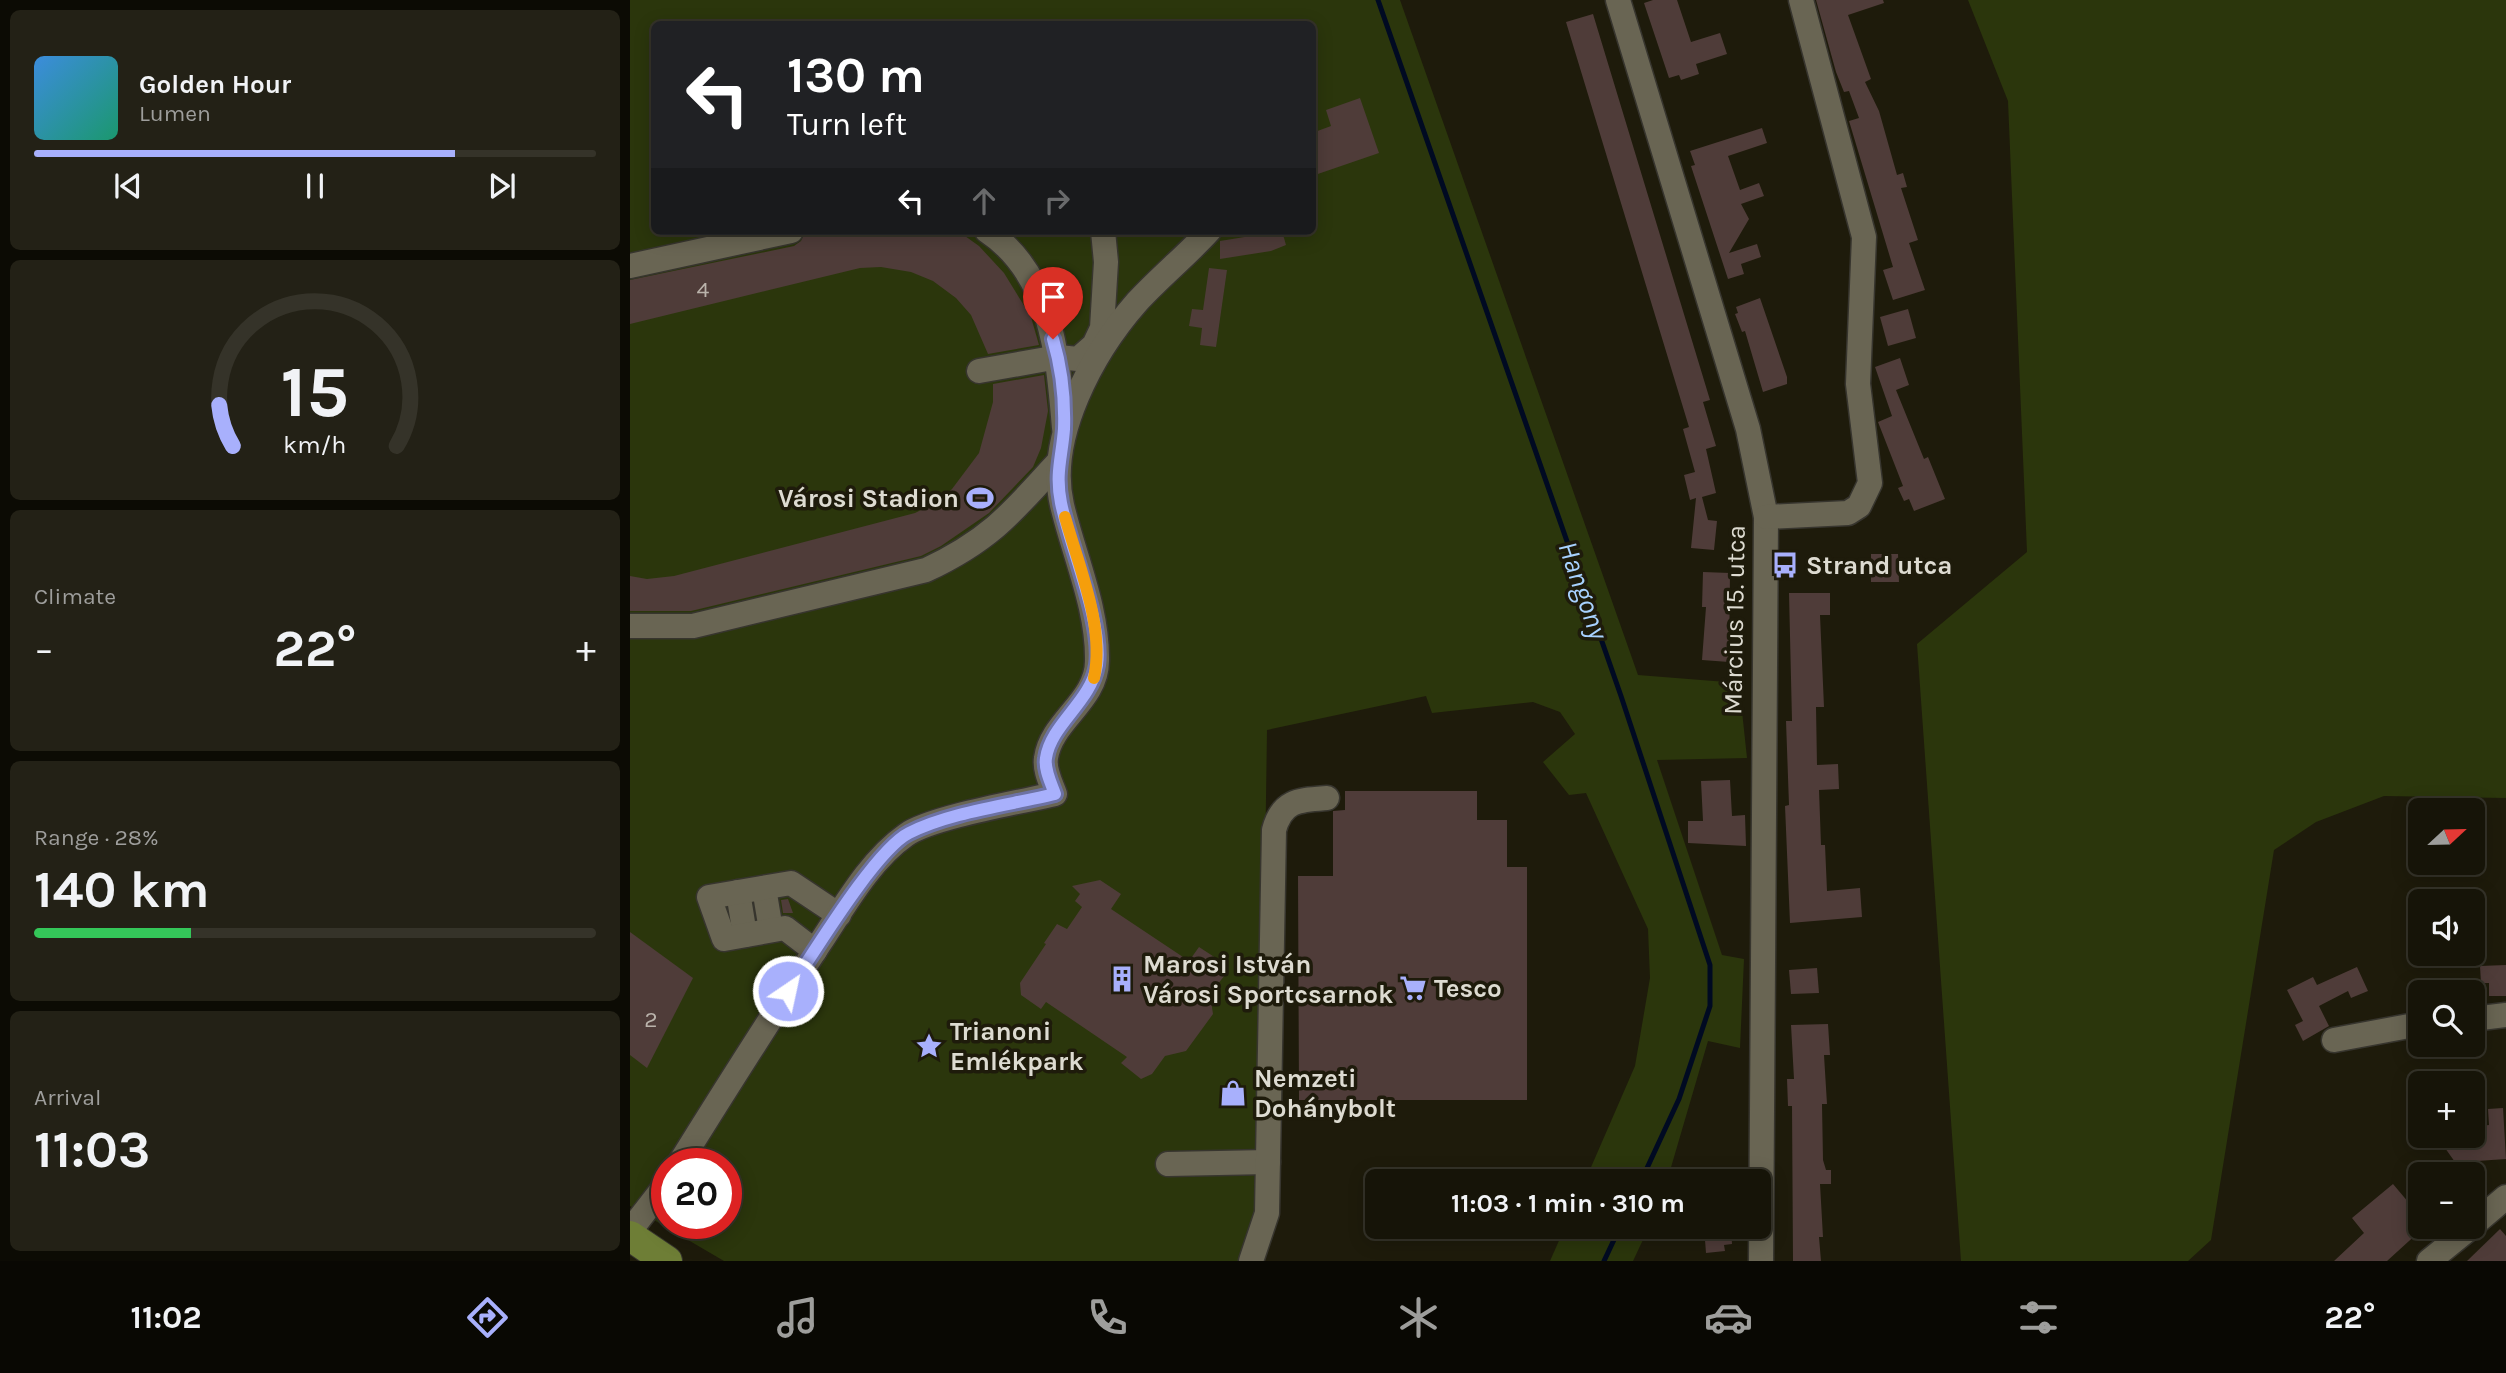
<!DOCTYPE html>
<meta charset="utf-8">
<style>
:root{--surface:#161408;--page:#232116;--text:#f1f3f6;--muted:#9e9e9c;--line:#353329;--accent:#a8b0fc}
body{margin:0;font-family:Karla,sans-serif;background:var(--page);color:var(--text);height:100vh;display:flex;flex-direction:column;font-size:26px;white-space:nowrap}
*{box-sizing:border-box;margin:0}
p{font-size:23px;color:var(--muted)}
.icon{flex:none;width:38px;height:38px;fill:none;stroke:currentColor;stroke-width:2;stroke-linecap:round;stroke-linejoin:round}
.map{position:relative;flex:1;overflow:hidden}
.sheet{display:flex;flex-direction:column;gap:10px;padding:10px;background:#0c0b04;width:630px}
.sheet>*{flex:none}
.hud{position:absolute;left:21px;top:21px;width:665px;height:214px;border-radius:10px;box-shadow:0 4px 18px #0003,0 0 0 2px var(--line);background:#202124;color:#fff;overflow:hidden}
.needle{width:46px;rotate:68deg}
.controls{position:absolute;left:1778px;top:798px;display:grid;gap:14px}
.controls a{display:grid;place-items:center;width:77px;height:77px;border-radius:10px;background:var(--surface);box-shadow:0 4px 18px #0003,0 0 0 2px var(--line);font-size:35px}
.speed{position:absolute;left:21px;top:1148px;display:flex;gap:14px;font-size:35px;font-weight:700;text-align:center}
.speed>*{display:grid;place-content:center;width:91px;height:91px;border-radius:50%;background:var(--surface);box-shadow:0 4px 18px #0003,0 0 0 2px var(--line);line-height:1}
.speed .limit{border:10px solid #d22;background:#fff;color:#111}
.pin{position:absolute;display:grid;place-items:center;width:60px;height:60px;color:#fff;margin:-72px -30px;border-radius:50% 50% 50% 0;rotate:-45deg;box-shadow:0 0 7px #0007}
.pin .icon{rotate:45deg}
.me{position:absolute;width:77px;margin:-38px;rotate:34deg;stroke-linejoin:round;filter:drop-shadow(0 0 5px #0008)}
.turn{display:flex;align-items:center;gap:24px;height:147px;padding:0 21px;font-size:32px}
.turn .icon{width:91px;height:91px;stroke-width:2.5}
.turn b{display:block;font-size:49px;line-height:60px}
.lanes{display:flex;align-items:center;height:66px;padding:0 21px;background:#0003;justify-content:center;gap:35px;direction:ltr}
.lanes .off{opacity:.35}
.big{font-size:52px;font-weight:700;line-height:1.1}
.sheet .card{flex:1;display:flex;flex-direction:column;justify-content:center;gap:10px;min-width:0;padding:0 24px;border-radius:10px;background:var(--page)}
.sheet .dial{align-items:center;gap:0}
.dial svg{height:182px;overflow:visible;fill:none;stroke:var(--line);stroke-width:7;stroke-linecap:round;text-anchor:middle}
.dial text{fill:var(--text);stroke:none}
.song{display:flex;align-items:center;gap:21px}
.cover{width:84px;height:84px;border-radius:10px;background:linear-gradient(135deg,hsl(210 70% 55%),hsl(160 70% 35%))}
.played{height:7px;border-radius:4px;background:linear-gradient(90deg,var(--accent) 75%,var(--line) 75%)}
.keys{display:flex;justify-content:space-around;direction:ltr}
.heat{display:flex;justify-content:space-between;align-items:center;font-size:38px;direction:ltr}
.charge{height:10px;border-radius:5px;background:linear-gradient(90deg,#34c759 28%,var(--line) 0)}
.trip{position:absolute;left:735px;top:1169px;width:406px;height:70px;border-radius:10px;background:var(--surface);box-shadow:0 4px 18px #0003,0 0 0 2px var(--line);font-weight:700;line-height:70px;text-align:center}
.tab-bar{display:flex;height:112px;justify-content:space-around;align-items:center;background:#090803;color:var(--muted)}
.tab-bar .icon{width:49px;height:49px}
.tab-bar .on{color:var(--accent)}
.tab-bar b{font-size:32px;color:var(--text)}
main{display:flex;flex:1;min-height:0}
.map>svg:first-child{display:block}
</style>
<main>
<section class="sheet">
<div class="card">
<div class="song"><i class="cover"></i><div><b>Golden Hour</b><p>Lumen</p></div></div>
<div class="played"></div>
<div class="keys"><svg class="icon" aria-label="previous" viewBox="0 0 24 24"><path d="M18 5L8 12l10 7zM5 5v14"/></svg><svg class="icon" aria-label="pause" viewBox="0 0 24 24"><path d="M8 5v14M16 5v14"/></svg><svg class="icon" aria-label="next" viewBox="0 0 24 24"><path d="M6 5l10 7-10 7zM19 5v14"/></svg></div>
</div>
<div class="card dial"><svg viewBox="0 0 100 80">
<path d="M14 69A42 42 0 1 1 86 69"/>
<path d="M14 69A42 42 0 0 1 8 51" stroke="#a8b0fc"/>
<text x="50" y="56" font-size="32" font-weight="700">15</text>
<text x="50" y="72" font-size="11">km/h</text>
</svg></div>
<div class="card"><p>Climate</p>
<div class="heat"><a>−</a><b class="big">22°</b><a>+</a></div>
</div>
<div class="card"><p>Range · 28%</p><b class="big">140 km</b><div class="charge"></div></div>
<div class="card"><p>Arrival</p><b class="big">11:03</b></div>
</section>
<div class="map">
<svg width="1876" height="1261" viewBox="0 0 1876 1261">
<rect width="100%" height="100%" fill="#1e1b0b"/>
<!-- green -->
<g fill="#2b360c" fill-rule="evenodd">
<path d="M0 0H770L1008 675 1109 683 1117 758 1027 760 1092 955 1114 959 1110 1048 1078 1041 1037 1181H955L1005 1066 1020 978 1018 929 956 793 939 795 913 762 945 734 930 712 903 702 802 713 796 696 637 730 630 1211 612 1261H94L0 1206ZM24 24H682V231H24ZM37 1164H96V1223H37Z"/>
<path d="M1338 0H1876V798L1754 796 1686 822 1644 850 1581 1240 1558 1261H1331L1287 644 1397 552 1378 101Z"/>
<path d="M935 1227H1019L1003 1261H920Z"/>
</g>
<g fill="none" stroke-linecap="round" stroke-linejoin="round">
<!-- stream -->
<g stroke="#000a22" stroke-width="5">
<path d="M748 0 991 696 1080 965V1006L1049 1099 1011 1181"/>
<path d="M974 1261 990 1227"/>
</g>
</g>
<!-- building -->
<g fill="#4f3c39">
<path d="M1023 0H1047L1061 42 1090 33 1097 54 1066 64 1069 74 1051 80 1049 75 1039 78 1014 3Z"/>
<path d="M1186 0H1253L1254 3 1218 15 1241 79 1235 82 1249 111 1267 175 1273 173 1277 187 1271 188 1288 240 1279 243 1295 290 1263 300 1253 270 1263 267 1219 121 1229 118 1219 91 1214 92 1206 72Z"/>
<path d="M963 14 1080 400 1073 402 1086 446 1076 449 1086 493 1072 497 1078 520 1087 521 1084 550 1061 548 1066 498 1060 500 1054 475 1065 472 1053 429 1059 427 936 22Z"/>
<path d="M730 98 749 153 682 176V133L701 126 696 110Z"/>
<path d="M1132 128 1137 143 1098 156 1110 190 1129 183 1134 196 1111 204 1119 219 1099 253 1127 244 1131 257 1111 264 1114 274 1098 279 1061 166 1065 165 1060 151Z"/>
<path d="M182 231H328L349 246 374 273 401 317 409 345 358 354 341 315 326 298 303 281 281 272 251 267 230 268 0 324V280L164 246 171 241 175 232Z"/>
<path d="M652 231 656 245 641 251 590 259V241Z"/>
<path d="M579 268 597 270 586 347 570 345 572 328 559 326 562 309 573 310Z"/>
<path d="M1130 298 1157 377V384L1133 392 1115 331 1112 332 1105 314 1108 313 1106 307Z"/>
<path d="M1278 309 1286 338 1258 346 1250 317Z"/>
<path d="M1270 358 1279 385 1266 390 1294 459 1298 457 1315 499 1284 511 1279 499 1274 501 1268 488 1273 486 1248 422 1262 416 1245 367Z"/>
<path d="M414 375 418 411 411 448 403 467 359 513 311 546 291 556 61 611H0V576L17 579 44 576 285 513 309 501 322 489 349 453 363 402V384Z"/>
<path d="M1241 554H1268L1269 582H1241Z"/>
<path d="M1073 572 1100 573 1099 662 1072 660 1076 607H1072Z"/>
<path d="M1159 593H1200V615H1190L1194 707H1186L1187 765 1208 764 1209 789 1189 790 1191 845H1195L1197 891 1230 888 1232 917 1160 923 1155 806 1159 805 1156 721H1162Z"/>
<path d="M1100 780 1102 816 1115 815 1116 846 1058 843V821H1073L1071 781Z"/>
<path d="M715 791H847V820H877V867H897V1100H669L668 876H703V811L715 810Z"/>
<path d="M470 880 491 894 481 909 559 961 569 947 592 962 595 975 580 994 583 1014 556 1051 535 1056 522 1074 511 1079 491 1063 497 1057 416 1002 411 1009 391 995 390 983 416 944 414 943 427 924 437 929 452 907 445 901 450 894 442 886Z"/>
<path d="M158 899 163 913H153L151 900Z"/>
<path d="M0 932 63 978 17 1068 0 1055Z"/>
<path d="M1876 965V996H1859V983H1851L1850 966Z"/>
<path d="M1727 967 1738 991 1721 998 1718 991 1689 1006 1699 1026 1673 1041 1665 1025 1673 1021 1657 990 1683 977 1687 985Z"/>
<path d="M1187 968 1189 993 1161 994 1159 970Z"/>
<path d="M1198 1024 1200 1055H1194L1197 1104H1192L1193 1160 1196 1170H1201V1184H1190L1193 1237H1189L1191 1261H1163L1162 1106H1158L1157 1079H1164L1161 1025Z"/>
<path d="M611 1086 612 1099 594 1101 593 1087Z"/>
<path d="M1873 1108 1876 1159 1833 1162 1842 1174H1796L1825 1162 1810 1141 1822 1136 1828 1144 1852 1143 1850 1126 1859 1125 1858 1109Z"/>
<path d="M1763 1184 1790 1216V1231L1757 1261H1704L1734 1233 1722 1218Z"/>
<path d="M1074 1227H1101L1102 1244 1094 1245 1095 1251 1076 1253Z"/>
<path d="M1870 1229 1876 1236V1261H1837Z"/>
</g>
<g fill="none" stroke-linecap="round" stroke-linejoin="round">
<!-- minor casing -->
<g stroke="#37352e" stroke-width="27">
<g id="minor">
<path d="M988 0 1118 429 1136 517 1131 1261"/>
<path d="M357 231C422 274 428 357 434 428"/>
<path d="M0 266 161 231"/>
<path d="M349 371 428 357 448 359 464 345 472 328 476 262 473 231"/>
<path d="M1136 517 1218 513 1229 506 1240 483 1228 384 1234 237 1171 0"/>
<path d="M0 626H63L296 570C360 540 382 513 428 462"/>
<path d="M134 888 141 930"/>
<path d="M108 892 115 935"/>
<path d="M185 951 155 928 94 939 79 897 161 883 209 915"/>
<path d="M1843 1019 1876 1015"/>
<path d="M1704 1040 1790 1024"/>
<path d="M49 1164C95 1090 142 1016 190 943 214 907 240 860 276 835 301 817 391 802 425 794 421 783 414 770 416 758 421 721 467 701 467 661 468 608 444 556 432 505 416 437 463 352 507 302 530 277 556 256 579 231"/>
<path d="M538 1164 638 1162"/>
<path d="M1843 1225 1876 1197"/>
<path d="M0 1231 37 1183"/>
<path d="M621 1261 637 1213 644 830C652 800 669 800 697 798"/>
<path d="M1799 1261 1841 1227"/>
</g>
</g>
<!-- major casing -->
<g stroke="#37352e" stroke-width="32">
<path id="major" d="M0 1236 37 1261"/>
</g>
<!-- minor -->
<use href="#minor" stroke="#696553" stroke-width="24"/>
<!-- major -->
<use href="#major" stroke="#6e7e36" stroke-width="30"/>
</g>
<g fill="none" stroke-linecap="round" stroke-linejoin="round">
<!-- route casing -->
<g stroke="#6d72a4" stroke-width="18">
<path id="route" d="M158 991C182 956 245 850 279 833 320 812 380 805 425 794 421 783 414 769 416 758 421 724 461 702 467 665 473 623 440 547 431 503 425 473 432 457 434 429 435 400 431 366 423 339"/>
</g>
<!-- route -->
<use href="#route" stroke="#a8b0fc" stroke-width="12"/>
<!-- slow -->
<path stroke="#f59e0b" stroke-width="12" d="M435 517C449 567 475 627 464 678"/>
</g>
<!-- icons -->
<defs>
<g id="stadium-bare" transform="scale(2.1)"><path d="M0-5a6.5 5 0 1 0 0 10a6.5 5 0 1 0 0-10ZM-3.5-1.8h7v3.6h-7Z" fill="#a8b0fc" stroke="#1e1b0b" stroke-width="2.5" paint-order="stroke"/></g>
<g id="bus-bare" transform="scale(2.1)"><path d="M-5-6H5V4H4V6H2V4H-2V6H-4V4H-5ZM-3.5-4V0h7V-4ZM-3.5 1.2v1.5H-2V1.2ZM2 1.2v1.5H3.5V1.2Z" fill="#a8b0fc" stroke="#1e1b0b" stroke-width="2.5" paint-order="stroke"/></g>
<g id="building-bare" transform="scale(2.1)"><path d="M-4-6H4V6H1V3H-1V6H-4ZM-2.5-4.3h1.7v1.8h-1.7ZM.8-4.3h1.7v1.8H.8ZM-2.5-1h1.7V.8h-1.7ZM.8-1h1.7V.8H.8Z" fill="#a8b0fc" stroke="#1e1b0b" stroke-width="2.5" paint-order="stroke"/></g>
<g id="supermarket-bare" transform="scale(2.1)"><path d="M-6-5.5h2.5l.6 2H6L4.5 2H-2.5L-4.4-4H-6ZM-1.5 3.2a1.3 1.3 0 1 0 .1 0ZM3 3.2a1.3 1.3 0 1 0 .1 0Z" fill="#a8b0fc" stroke="#1e1b0b" stroke-width="2.5" paint-order="stroke"/></g>
<g id="sight-bare" transform="scale(2.1)"><path d="M0-6L1.8-2.2L6-1.7L2.9 1.2L3.7 5.4L0 3.3L-3.7 5.4L-2.9 1.2L-6-1.7L-1.8-2.2Z" fill="#a8b0fc" stroke="#1e1b0b" stroke-width="2.5" paint-order="stroke"/></g>
<g id="shop-bare" transform="scale(2.1)"><path d="M-5-2.5h2.3a2.7 3.5 0 0 1 5.4 0H5L5.5 6h-11ZM-1.5-2.5h3a1.5 2.3 0 0 0-3 0Z" fill="#a8b0fc" stroke="#1e1b0b" stroke-width="2.5" paint-order="stroke"/></g>
</defs>
<g fill-rule="evenodd">
<use href="#stadium-bare" x="350" y="498"/>
<use href="#bus-bare" x="1155" y="565"/>
<use href="#building-bare" x="492" y="979"/>
<use href="#supermarket-bare" x="783" y="988"/>
<use href="#sight-bare" x="299" y="1046"/>
<use href="#shop-bare" x="603" y="1093"/>
</g>
<g text-anchor="middle" stroke-width="7" stroke-linejoin="round" paint-order="stroke">
<!-- number labels -->
<g font-size="23" fill="#bab3ab">
<text x="73" y="297">4</text>
<text x="21" y="1027">2</text>
</g>
<!-- poi labels -->
<g font-size="26" font-weight="bold" fill="#dddbd1" stroke="#1e1b0b" text-anchor="start">
<text x="329" y="507" text-anchor="end">Városi Stadion</text>
<text x="1176" y="574">Strand utca</text>
<text x="513" y="973">Marosi István<tspan x="513" dy="30">Városi Sportcsarnok</tspan></text>
<text x="804" y="997">Tesco</text>
<text x="320" y="1040">Trianoni<tspan x="320" dy="30">Emlékpark</tspan></text>
<text x="624" y="1087">Nemzeti<tspan x="624" dy="30">Dohánybolt</tspan></text>
</g>
<!-- street labels -->
<g font-size="26" fill="#dddbd1" stroke="#1e1b0b">
<text transform="translate(1104 620) rotate(-89)" y="9">Március 15. utca</text>
</g>
<!-- water labels -->
<g font-size="28" font-style="italic" fill="#a8d2ff" stroke="#1e1b0b">
<text transform="translate(954 590) rotate(71)" y="10">Hangony</text>
</g>
</g>
</svg>
<div class="controls">
<a><svg class="needle" viewBox="-14 -14 28 28"><path d="M0-13l5 13h-10z" fill="#e53935"/><path d="M0 13l5-13h-10z" fill="#9e9e9c"/></svg></a>
<a><svg class="icon" aria-label="sound" viewBox="0 0 24 24"><path d="M4 9h4l5-4v14l-5-4H4zM17 9q2 3 0 6"/></svg></a>
<a><svg class="icon" aria-label="search" viewBox="0 0 24 24"><circle cx="10" cy="10" r="6"/><path d="M15 15l6 6"/></svg></a>
<a>+</a>
<a>−</a>
</div>
<div class="speed"><div class="limit">20</div></div>
<div class="pin" style="left:423px;top:339px;background:#d93025"><svg class="icon" aria-label="arrive" viewBox="0 0 24 24"><path d="M6 21V4h12l-3 4 3 4H6"/></svg></div>
<svg class="me" style="left:158px;top:991px" viewBox="-20 -20 40 40"><circle r="17" fill="#a8b0fc" stroke="#fff" stroke-width="3"/><path d="M0-11L8 9 0 5-8 9z" fill="#fff"/></svg>
<div class="trip">11:03 · 1 min · 310 m</div>
<div class="hud">
<div class="turn"><svg class="icon" aria-label="left" viewBox="0 0 24 24"><path d="M17 20v-9H6M10 6l-5 5 5 5"/></svg><div><b>130 m</b>Turn left</div></div>
<div class="lanes"><svg class="icon" aria-label="left" viewBox="0 0 24 24"><path d="M17 20v-9H6M10 6l-5 5 5 5"/></svg><svg class="icon off" aria-label="ahead" viewBox="0 0 24 24"><path d="M12 20V5M6 11l6-6 6 6"/></svg><svg class="icon off" aria-label="right" viewBox="0 0 24 24"><path d="M7 20v-9h11M14 6l5 5-5 5"/></svg></div>
</div>
</div>
</main>
<nav class="tab-bar">
<b>11:02</b>
<svg class="icon on" aria-label="directions" viewBox="0 0 24 24"><path d="M12 3l9 9-9 9-9-9zM9 14v-3h6M13 9l2 2-2 2"/></svg>
<svg class="icon" aria-label="music" viewBox="0 0 24 24"><path d="M9 18V5l10-2v13"/><circle cx="6" cy="18" r="3"/><circle cx="16" cy="16" r="3"/></svg>
<svg class="icon" aria-label="phone" viewBox="0 0 24 24"><path d="M5 4h4l2 5-3 2q2 4 5 5l2-3 5 2v4C11 20 4 13 5 4z"/></svg>
<svg class="icon" aria-label="climate" viewBox="0 0 24 24"><path d="M12 3v18M4 7l16 10M4 17L20 7"/></svg>
<svg class="icon" aria-label="car" viewBox="0 0 24 24"><path d="M5 17H2v-5l4-1 3-4h7l3 4 3 1v5h-3M9 17h6M6 11h13"/><circle cx="7" cy="17" r="2"/><circle cx="17" cy="17" r="2"/></svg>
<svg class="icon" aria-label="filters" viewBox="0 0 24 24"><path d="M4 7h16M4 17h16"/><circle cx="9" cy="7" r="2"/><circle cx="15" cy="17" r="2"/></svg>
<b>22°</b>
</nav>
